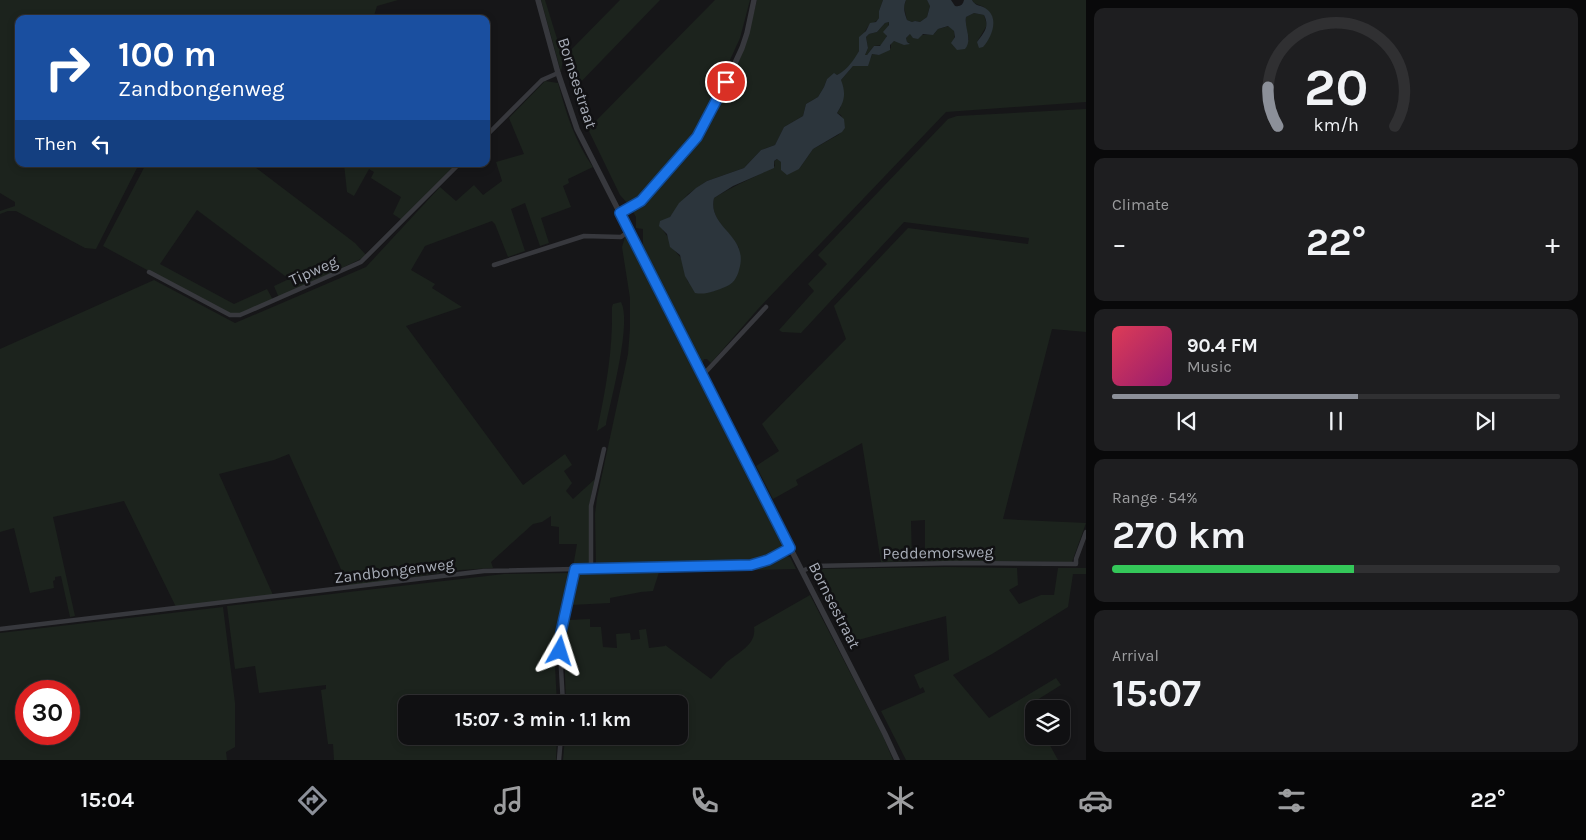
<!DOCTYPE html>
<meta charset="utf-8">
<style>
:root{--surface:#101012;--page:#1e1e20;--text:#f1f3f6;--muted:#9c9d9f;--line:#303032;--accent:#8c9099}
body{margin:0;font-family:Karla,sans-serif;background:var(--page);color:var(--text);height:100vh;display:flex;flex-direction:column;font-size:19px;white-space:nowrap}
*{box-sizing:border-box;margin:0}
p{font-size:16px;color:var(--muted)}
.icon{flex:none;width:28px;height:28px;fill:none;stroke:currentColor;stroke-width:2;stroke-linecap:round;stroke-linejoin:round}
.map{position:relative;flex:1;overflow:hidden}
.details{display:flex;flex-direction:column;gap:8px;padding:8px;background:#09090a;width:500px}
.details>*{flex:none}
.hud{position:absolute;left:15px;top:15px;width:475px;height:152px;border-radius:10px;box-shadow:0 2px 8px #0003,0 0 0 1px var(--line);background:#1a4fa0;color:#fff;overflow:hidden}
.fabs{position:absolute;left:1025px;top:700px;display:grid;gap:10px}
.fabs a{display:grid;place-items:center;width:45px;height:45px;border-radius:10px;background:var(--surface);box-shadow:0 2px 8px #0003,0 0 0 1px var(--line);font-size:25px}
.speed{position:absolute;left:15px;top:680px;display:flex;gap:10px;font-size:25px;font-weight:700;text-align:center}
.speed>*{display:grid;place-content:center;width:65px;height:65px;border-radius:50%;background:var(--surface);box-shadow:0 2px 8px #0003,0 0 0 1px var(--line);line-height:1}
.speed .limit{border:8px solid #d22;background:#fff;color:#111}
.pin{position:absolute;display:grid;place-items:center;width:42px;height:42px;color:#fff;margin:-21px;border:2px solid #fff;border-radius:50%;box-shadow:0 1px 5px #0007}
.me{position:absolute;width:55px;margin:-28px;rotate:6deg;stroke-linejoin:round;filter:drop-shadow(0 0 4px #0008)}
.turn{display:flex;align-items:center;gap:18px;height:105px;padding:0 20px;font-size:22px}
.turn .icon{width:65px;height:65px;stroke-width:2.5}
.turn b{display:block;font-size:35px;line-height:42px}
.then{display:flex;align-items:center;height:48px;padding:0 20px;background:#0003;gap:10px;font-size:19px}
.big{font-size:38px;font-weight:700;line-height:1.1}
.details .card{flex:1;display:flex;flex-direction:column;justify-content:center;gap:8px;min-width:0;padding:0 18px;border-radius:10px;background:var(--page)}
.details .dial{align-items:center;gap:0}
.dial svg{height:130px;overflow:visible;fill:none;stroke:var(--line);stroke-width:7;stroke-linecap:round;text-anchor:middle}
.dial text{fill:var(--text);stroke:none}
.song{display:flex;align-items:center;gap:15px}
.cover{width:60px;height:60px;border-radius:8px;background:linear-gradient(135deg,hsl(350 70% 55%),hsl(320 70% 35%))}
.played{height:5px;border-radius:2px;background:linear-gradient(90deg,var(--accent) 55%,var(--line) 55%)}
.keys{display:flex;justify-content:space-around;direction:ltr}
.heat{display:flex;justify-content:space-between;align-items:center;font-size:28px;direction:ltr}
.charge{height:8px;border-radius:4px;background:linear-gradient(90deg,#34c759 54%,var(--line) 0)}
.trip{position:absolute;left:398px;top:695px;width:290px;height:50px;border-radius:10px;background:var(--surface);box-shadow:0 2px 8px #0003,0 0 0 1px var(--line);font-weight:700;line-height:50px;text-align:center}
.tab-bar{display:flex;height:80px;justify-content:space-around;align-items:center;background:#060607;color:var(--muted)}
.tab-bar .icon{width:35px;height:35px}
.tab-bar .active{color:var(--accent)}
.tab-bar b{font-size:22px;color:var(--text)}
main{display:flex;flex:1;min-height:0}
.map>svg:first-child{display:block}
</style>
<main>
<div class="map">
<svg width="1086" height="760" viewBox="0 0 1086 760">
<rect width="100%" height="100%" fill="#161618"/>
<!-- green -->
<g fill="#1c231d" fill-rule="evenodd">
<path d="M0 0H398L377 6 373 19H19V164H139L96 249 85 248 16 211H8L0 214V211L15 206V202L0 193Z"/>
<path d="M541 0H545L563 58 561 72Z"/>
<path d="M620 0H660L573 90 568 69 569 60 567 54Z"/>
<path d="M715 0H750L740 38 700 126 687 143 639 199 629 205 620 195 588 129Z"/>
<path d="M757 0H883L879 11V18C876 23 870 23 867 28 862 35 862 43 859 51 855 62 847 70 837 75L834 74 827 79 824 87 818 97 806 104 803 116 784 127 775 145 761 150 744 168 707 181 688 194 670 217 663 230 669 239 670 245 681 258 688 282 711 292 719 289 739 248C730 231 709 219 714 198 734 185 754 178 775 166L774 161 778 159 781 162 799 169 813 149 838 135 845 128 841 115 837 113 841 107V80L853 66 871 58 872 54 879 55 891 48V43L894 41 910 43 907 42 906 38 910 34 922 35 934 34 938 29 949 26C955 29 956 35 953 41L969 40 966 27V17L974 13 984 15 987 25 977 42 991 33 984 7 974 3 972 0H1086V102L946 112 758 309 711 363 707 359H704L701 368 682 329 664 296 643 246V229L636 228V217L632 210 643 203 700 138 705 129 747 38Z"/>
<path d="M906 0H927L930 5 927 17 920 22 915 21 912 22 907 20 904 7Z"/>
<path d="M889 22 886 38 882 45 874 46 867 55H865L868 48 866 37 869 34 877 32 885 23Z"/>
<path d="M545 81 558 83C566 113 575 142 593 167L568 179 569 183 563 186 571 207 541 218 549 243 540 246 525 203 511 209 525 251 508 257 495 224 492 221 425 246 411 270 435 284 432 288 462 307 406 326 523 485 565 454 572 465 564 471 572 483 566 491 573 499 595 479 589 506V567H573L577 544H559V527L551 526V516L542 522 533 524 491 562 493 568 460 570 349 587 289 454 274 460 219 474 273 595 176 607 124 501 53 517 75 616 70 617 61 576 55 577V580L53 581 54 588 30 593 14 528 0 532V349L154 280 235 323 366 267 440 187 456 201 474 185 483 195 502 181 496 162 524 154 509 118Z"/>
<path d="M1086 109V332L1052 329 1003 519 1086 523 1072 562 925 561V520L911 521 912 561 881 562 862 443 796 480 798 485 773 499 756 466 779 451 762 424 846 339 834 306 908 228 1028 244 1029 238 904 222 801 333 782 332 779 330 814 291 808 284 827 264 818 255 948 119 957 116Z"/>
<path d="M146 164H251L355 243 367 256 279 298 274 286 289 279 197 210 160 264 234 304 267 289 273 300 240 314 226 313 103 246Z"/>
<path d="M344 164H456L402 220 393 214 401 197 371 178 374 172 369 169 354 196 347 192Z"/>
<path d="M625 237H628L630 239 709 393 707 394 785 547 759 563 596 567 595 514 597 498 628 354 630 328V298L622 247Z"/>
<path d="M621 302C632 323 611 399 606 425L597 431C606 388 613 350 612 307L613 304Z"/>
<path d="M786 556 790 557 796 569 756 570 767 566Z"/>
<path d="M946 567 1017 568 1018 585 1009 590 1019 604 1041 595H1054L1058 568H1086V574H1073L1068 607 992 654 953 675 989 718 1056 678 1061 685 1029 705 1034 714V736H1045L1058 760H906L881 711 925 692 923 687 920 689 914 675 949 660 946 616 847 643 811 572V569Z"/>
<path d="M659 572 653 591 641 592 610 598V603L571 605 578 573Z"/>
<path d="M569 573 554 647 557 704H406V736H557L556 760H334L333 744H328L321 690 326 689V685L259 693 255 666 235 669 227 606 504 574Z"/>
<path d="M810 595 883 736 893 760H563L565 736H679V704H566L564 647 567 620 590 619V627H601L603 647 617 648 616 634 630 633 631 640 640 639 639 630 646 629 649 648 665 646V645L711 679C716 674 720 669 725 664 736 653 757 646 754 627Z"/>
<path d="M223 607 235 703V747L226 752 227 760H0V633ZM26 691H69V734H26Z"/>
</g>
<!-- water -->
<path fill="#2c353c" fill-rule="evenodd" d="M883 0H906C903 7 904 12 907 20L912 22 915 21 920 22 927 17 930 6 927 0H951L955 6C960 7 963 5 964 0H972C975 6 980 5 985 8 1000 17 992 37 983 47L979 48 977 42C984 32 990 27 984 15L974 13 966 17C964 28 973 39 965 49L957 50 951 43 955 37 954 31 948 26 938 29 933 35 923 34 918 39 913 38 910 34 906 38 907 42 910 44 904 45 894 41 890 45V50L879 55 872 54 868 66H853L841 80C846 93 845 101 837 113L844 119 845 128 842 132 813 149 799 169 787 175 781 170V162L777 159 774 161V168L733 186 714 198C707 228 750 235 739 270 737 278 733 284 725 287 715 291 706 295 695 293L685 276 680 255 670 247 667 234 659 226 660 221 670 217 679 203 696 188 707 181 744 168 761 150 775 145 784 127 803 116 806 104 818 97 824 87 827 79 834 73 837 75C848 69 853 61 859 51V37L866 31 870 23 876 22 879 18V11ZM889 22V25L883 32 887 36 880 46H874L867 55H865L868 48 866 37 869 34 877 32 885 23Z"/>
<g fill="none" stroke-linecap="round" stroke-linejoin="round">
<!-- minor -->
<g stroke="#37383d" stroke-width="4.5">
<path d="M486 136 542 80 558 73"/>
<path d="M494 265 584 236 621 237 629 231"/>
<path d="M149 272 230 315H240L247 312 361 262 459 164"/>
<path d="M702 376 766 307"/>
<path d="M591 569V506L604 449"/>
<path d="M802 571 814 566 956 563 1076 564V559L1086 532"/>
<path d="M0 629 484 571 751 565 768 560 790 548"/>
<path d="M563 704 560 651 561 632 575 569"/>
<path d="M559 760 561 736"/>
</g>
<!-- tertiary -->
<g stroke="#37383d" stroke-width="5.5">
<path d="M538 0 558 73 577 129 885 734 897 760"/>
<path d="M620 213 641 201 697 137 718 100 742 48 747 33 754 0"/>
</g>
</g>
<g fill="none" stroke-linecap="round" stroke-linejoin="round">
<!-- route casing -->
<g stroke="#114b97" stroke-width="12">
<path id="route" d="M560 651 561 632 575 569 751 565 768 560 790 548 620 213 641 201 697 137 726 82"/>
</g>
<!-- route -->
<use href="#route" stroke="#1a73e8" stroke-width="9"/>
</g>
<g text-anchor="middle" stroke-width="5" stroke-linejoin="round" paint-order="stroke">
<!-- street labels -->
<g font-size="16" fill="#a8adb8" stroke="#111113">
<text transform="translate(578 83) rotate(72)" y="6">Bornsestraat</text>
<text transform="translate(313 270) rotate(-24)" y="6">Tipweg</text>
<text transform="translate(938 552) rotate(-1)" y="6">Peddemorsweg</text>
<text transform="translate(394 570) rotate(-7)" y="6">Zandbongenweg</text>
<text transform="translate(835 605) rotate(63)" y="6">Bornsestraat</text>
</g>
</g>
</svg>
<div class="fabs">
<a><svg class="icon" aria-label="layers" viewBox="0 0 24 24"><path d="M12 4l9 5-9 5-9-5zM3 14l9 5 9-5"/></svg></a>
</div>
<div class="speed"><div class="limit">30</div></div>
<div class="pin" style="left:726px;top:82px;background:#d93025"><svg class="icon" aria-label="arrive" viewBox="0 0 24 24"><path d="M6 21V4h12l-3 4 3 4H6"/></svg></div>
<svg class="me" style="left:560px;top:651px" viewBox="-20 -20 40 40"><path d="M0-17L14 15 0 8-14 15z" fill="#1a73e8" stroke="#fff" stroke-width="4"/></svg>
<div class="trip">15:07 · 3 min · 1.1 km</div>
<div class="hud">
<div class="turn"><svg class="icon" aria-label="right" viewBox="0 0 24 24"><path d="M7 20v-9h11M14 6l5 5-5 5"/></svg><div><b>100 m</b>Zandbongenweg</div></div>
<div class="then">Then<svg class="icon" aria-label="left" viewBox="0 0 24 24"><path d="M17 20v-9H6M10 6l-5 5 5 5"/></svg></div>
</div>
</div>
<section class="details">
<div class="card dial"><svg viewBox="0 0 100 80">
<path d="M14 69A42 42 0 1 1 86 69"/>
<path d="M14 69A42 42 0 0 1 8 45" stroke="#8c9099"/>
<text x="50" y="56" font-size="32" font-weight="700">20</text>
<text x="50" y="72" font-size="11">km/h</text>
</svg></div>
<div class="card"><p>Climate</p>
<div class="heat"><a>−</a><b class="big">22°</b><a>+</a></div>
</div>
<div class="card">
<div class="song"><i class="cover"></i><div><b>90.4 FM</b><p>Music</p></div></div>
<div class="played"></div>
<div class="keys"><svg class="icon" aria-label="previous" viewBox="0 0 24 24"><path d="M18 5L8 12l10 7zM5 5v14"/></svg><svg class="icon" aria-label="pause" viewBox="0 0 24 24"><path d="M8 5v14M16 5v14"/></svg><svg class="icon" aria-label="next" viewBox="0 0 24 24"><path d="M6 5l10 7-10 7zM19 5v14"/></svg></div>
</div>
<div class="card"><p>Range · 54%</p><b class="big">270 km</b><div class="charge"></div></div>
<div class="card"><p>Arrival</p><b class="big">15:07</b></div>
</section>
</main>
<nav class="tab-bar">
<b>15:04</b>
<svg class="icon active" aria-label="directions" viewBox="0 0 24 24"><path d="M12 3l9 9-9 9-9-9zM9 14v-3h6M13 9l2 2-2 2"/></svg>
<svg class="icon" aria-label="music" viewBox="0 0 24 24"><path d="M9 18V5l10-2v13"/><circle cx="6" cy="18" r="3"/><circle cx="16" cy="16" r="3"/></svg>
<svg class="icon" aria-label="phone" viewBox="0 0 24 24"><path d="M5 4h4l2 5-3 2q2 4 5 5l2-3 5 2v4C11 20 4 13 5 4z"/></svg>
<svg class="icon" aria-label="climate" viewBox="0 0 24 24"><path d="M12 3v18M4 7l16 10M4 17L20 7"/></svg>
<svg class="icon" aria-label="car" viewBox="0 0 24 24"><path d="M5 17H2v-5l4-1 3-4h7l3 4 3 1v5h-3M9 17h6M6 11h13"/><circle cx="7" cy="17" r="2"/><circle cx="17" cy="17" r="2"/></svg>
<svg class="icon" aria-label="filters" viewBox="0 0 24 24"><path d="M4 7h16M4 17h16"/><circle cx="9" cy="7" r="2"/><circle cx="15" cy="17" r="2"/></svg>
<b>22°</b>
</nav>
